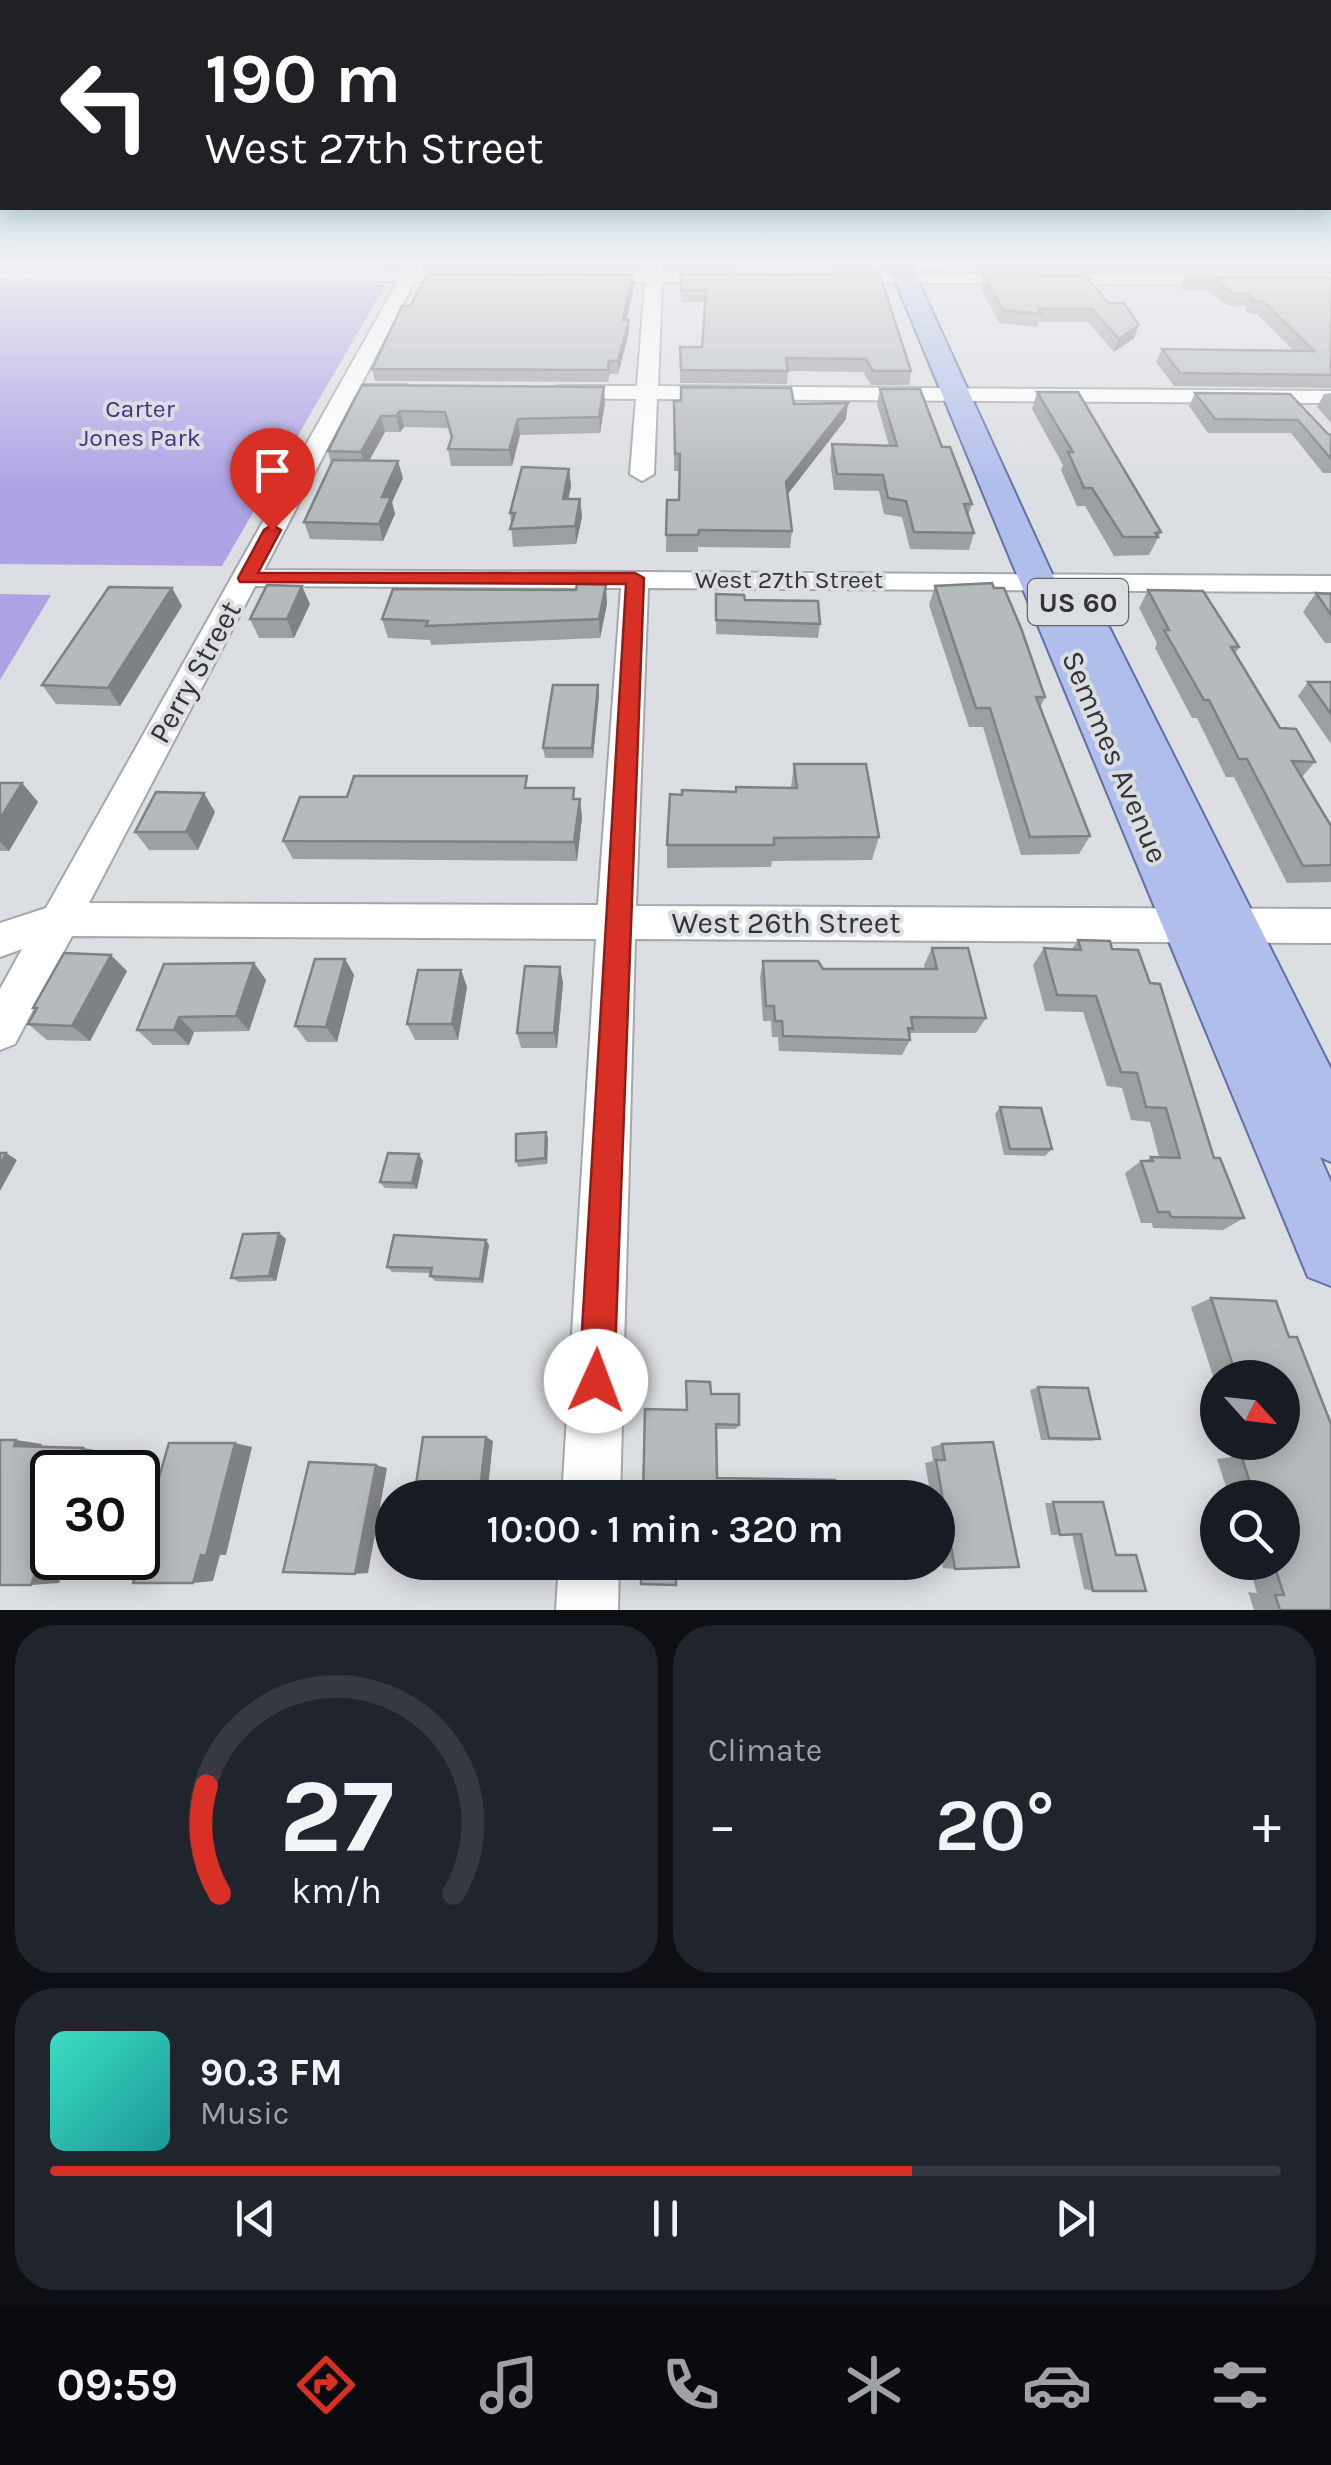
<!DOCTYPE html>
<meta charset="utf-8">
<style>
:root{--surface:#171b24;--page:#20242c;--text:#f1f3f6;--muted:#9ea1a6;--line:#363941;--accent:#d93025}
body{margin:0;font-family:Karla,sans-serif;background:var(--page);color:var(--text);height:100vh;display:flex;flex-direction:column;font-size:38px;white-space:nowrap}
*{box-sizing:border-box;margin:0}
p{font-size:32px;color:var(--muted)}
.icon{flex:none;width:55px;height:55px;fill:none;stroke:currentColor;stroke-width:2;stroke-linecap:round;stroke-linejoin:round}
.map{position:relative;height:1610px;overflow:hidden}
.sheet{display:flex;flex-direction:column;gap:15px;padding:15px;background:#0d0f14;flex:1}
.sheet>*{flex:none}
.hud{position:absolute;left:0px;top:0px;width:1332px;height:210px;box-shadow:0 5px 25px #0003;background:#202124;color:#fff;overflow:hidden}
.needle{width:65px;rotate:117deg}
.controls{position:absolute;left:1200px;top:1360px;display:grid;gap:20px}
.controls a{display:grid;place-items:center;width:100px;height:100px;border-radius:50%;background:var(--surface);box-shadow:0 5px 25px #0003;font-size:50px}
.speed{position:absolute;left:30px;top:1450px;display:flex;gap:20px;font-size:50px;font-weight:700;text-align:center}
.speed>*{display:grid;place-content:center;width:130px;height:130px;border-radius:50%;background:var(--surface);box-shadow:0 5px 25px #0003;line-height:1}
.speed .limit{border:5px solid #111;border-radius:15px;background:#fff;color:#111}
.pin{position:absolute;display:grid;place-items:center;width:85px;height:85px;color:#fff;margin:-102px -42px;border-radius:50% 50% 50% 0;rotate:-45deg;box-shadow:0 0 10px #0007}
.pin .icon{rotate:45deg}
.me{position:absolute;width:110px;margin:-55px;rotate:2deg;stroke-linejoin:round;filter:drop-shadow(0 0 8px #0008)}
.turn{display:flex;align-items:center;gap:35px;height:210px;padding:0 40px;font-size:45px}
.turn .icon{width:130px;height:130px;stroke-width:2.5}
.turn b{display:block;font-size:70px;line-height:85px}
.big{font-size:75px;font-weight:600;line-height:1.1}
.sheet .tile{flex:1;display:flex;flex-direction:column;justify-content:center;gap:15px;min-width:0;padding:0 35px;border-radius:40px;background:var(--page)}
.sheet .dial{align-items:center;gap:0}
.dial svg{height:260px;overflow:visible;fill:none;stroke:var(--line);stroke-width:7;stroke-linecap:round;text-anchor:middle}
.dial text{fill:var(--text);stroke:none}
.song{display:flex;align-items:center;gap:30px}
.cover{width:120px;height:120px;border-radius:15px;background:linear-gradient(135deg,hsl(170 70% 55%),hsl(180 70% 35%))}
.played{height:10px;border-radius:5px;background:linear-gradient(90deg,var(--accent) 70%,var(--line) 70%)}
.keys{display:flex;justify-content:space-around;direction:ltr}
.heat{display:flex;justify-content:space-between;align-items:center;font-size:55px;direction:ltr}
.sheet .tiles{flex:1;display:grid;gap:15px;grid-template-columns:1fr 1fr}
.tile:last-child{grid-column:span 2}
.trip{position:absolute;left:375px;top:1480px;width:580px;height:100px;border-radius:50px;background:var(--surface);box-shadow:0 5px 25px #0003;font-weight:600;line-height:100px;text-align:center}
.menu{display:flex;height:160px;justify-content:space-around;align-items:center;background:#090b0e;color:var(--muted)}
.menu .icon{width:70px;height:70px}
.menu .on{color:var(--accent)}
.menu b{font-size:45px;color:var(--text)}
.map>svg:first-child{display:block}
</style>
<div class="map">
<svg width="1331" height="1610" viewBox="0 0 1331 1610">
<rect width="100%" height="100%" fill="#dbdee2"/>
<!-- green -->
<g fill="#afa2e5">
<path d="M0 283 386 284 222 566 0 564Z"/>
<path d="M0 594 51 595 0 680Z"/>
</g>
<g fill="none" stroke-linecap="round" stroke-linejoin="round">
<!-- minor casing -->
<g stroke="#a5a8ab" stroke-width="4">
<g id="minor">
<path d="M409 261H425L421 271H474L483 276 474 281H415L361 385H406L417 391 406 397H354L264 570 1331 576V592L648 588 636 906 1331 909V943L635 939 620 1498H562L596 939 72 936 15 1044 0 1050V989L22 949 0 957V923L46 908 398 281 0 279V269L404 271ZM255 586 621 588 598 905 89 903Z"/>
<path d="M647 261H663V272H729L738 277 729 282H662L658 386 1331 391V403L657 399 654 474 642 481 630 474 636 399 558 398 547 392 558 386H637L645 282H586L577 277 586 272H646Z"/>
<path d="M836 273 1229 275 1238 280 1229 285 830 282 827 278Z"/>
<path d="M559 1562H619L618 1610H556Z"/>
</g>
</g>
<!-- major casing -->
<g stroke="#6271a4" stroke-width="4">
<path id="major" d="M887 261H909L1075 624 1091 617 1104 621 1110 629 1331 1069V1162L1320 1157 1331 1182V1286L1308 1277Z"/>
</g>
<!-- minor -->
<use href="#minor" fill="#fff" fill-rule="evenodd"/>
<!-- major -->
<use href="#major" fill="#b0beec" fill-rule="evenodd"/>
</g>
<!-- wall -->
<g fill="#9ca0a2">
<path d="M0 261H406L403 264 387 265 0 264Z"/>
<path d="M427 261H645L637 268 439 267V264H428Z"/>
<path d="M682 261H874L872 270 682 268Z"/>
<path d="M977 261H1331V273L981 270Z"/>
<path d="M681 274 911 371 909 385H871L863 372 788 371 787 384 680 383V347H702L705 302H681Z"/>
<path d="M633 275 634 287 626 320H629V332L618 374H610L608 382 375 381 372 369 410 306Z"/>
<path d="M984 276H1086L1134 338 1114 352 1088 322H1039L1037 327 999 323 981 289Z"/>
<path d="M1184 277 1331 278V388L1174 386 1156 362 1162 349 1294 351 1258 315 1246 312V306H1228L1208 290 1179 289Z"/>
<path d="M362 385 605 403 600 433 520 435 512 466H451L448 449 451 439 448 428 404 427 400 432H385L369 461 403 478 392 502 395 514 383 541 310 539 304 522 331 464 328 451Z"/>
<path d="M880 389 942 447 972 504 968 516 974 533 969 550 910 549 902 517 884 514 879 491 834 490 830 460 832 444 889 446 877 404Z"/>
<path d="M1037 392 1161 532 1149 555 1114 556 1085 506H1077L1061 470 1063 465 1032 409Z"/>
<path d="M1195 393 1290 394 1328 434 1331 435V473H1323L1291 433H1208L1189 406Z"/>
<path d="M1331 393V423L1317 407 1324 394Z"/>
<path d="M674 401 794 404 846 419 787 494 792 531 790 548 698 547V552H666L667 500H679L680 471H674Z"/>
<path d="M569 469 571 486 568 499H580L582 517 576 544 513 547 510 513Z"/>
<path d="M935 586 1045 697 1040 708 1090 836 1079 854 1021 855 983 727H969L929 605Z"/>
<path d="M172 588 182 606 120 706 56 704 42 685Z"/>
<path d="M1148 590 1239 647 1235 654 1280 728 1315 762 1302 777 1331 826V882L1287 883 1234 777H1226L1197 718H1192L1155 648 1157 643 1139 608Z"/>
<path d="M1316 593 1331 594V643H1325L1303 612Z"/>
<path d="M716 594 820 624 818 638 716 634Z"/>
<path d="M310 604 294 638H259L250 619Z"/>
<path d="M607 604 600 638 431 645 430 640 388 638 382 619Z"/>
<path d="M1308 682H1331V744L1298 696Z"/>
<path d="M598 685 599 695 593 758H545L543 748Z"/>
<path d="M794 764 879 837 872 860 772 861 771 867 667 868V845L682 795 791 787Z"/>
<path d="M0 783H22L38 802 9 851H0Z"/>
<path d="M529 788 575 799 582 817 577 861 293 859 283 841 347 797Z"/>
<path d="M215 812 198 850H149L135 832Z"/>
<path d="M1078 940 1112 949 1244 1218 1223 1230 1153 1228 1152 1223H1141L1125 1173 1141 1161H1146L1151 1157H1159L1150 1122 1131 1120 1122 1088 1107 1086 1083 1012 1045 1011 1033 965 1044 948 1072 949Z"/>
<path d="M932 948 986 1018 976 1033H911L910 1040 902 1055 779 1051 778 1037H772L771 1021H763L760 977 763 961 823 969H925L924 965Z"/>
<path d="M345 959 354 975 337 1042H307L295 1026Z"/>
<path d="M254 963 266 980 249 1031 194 1032 189 1045H153L137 1030Z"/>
<path d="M560 967 563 983 557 1048H521L517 1033Z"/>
<path d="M461 970 467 987 458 1040H415L407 1024Z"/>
<path d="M127 971 90 1041 47 1040 28 1024 36 1010 33 1008Z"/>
<path d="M1000 1107 1052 1149 1045 1156 1004 1155 995 1114Z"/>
<path d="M546 1132 548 1139 547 1164 518 1167 516 1161Z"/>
<path d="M423 1161 417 1189 385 1188 380 1182Z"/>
<path d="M279 1233 286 1239 276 1281 239 1282 231 1278Z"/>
<path d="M489 1245 483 1283 435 1281 430 1276 431 1273 392 1272 387 1267Z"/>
<path d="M1211 1298 1276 1301 1289 1337H1297L1331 1424V1610H1254L1248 1592 1257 1593 1248 1562H1282V1498H1219L1218 1494 1228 1493 1217 1459 1232 1457 1227 1442H1282V1378H1218V1392L1191 1307Z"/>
<path d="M686 1381 711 1394 739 1425 736 1429H716L643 1498 686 1410Z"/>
<path d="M1038 1387 1100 1439 1091 1441 1041 1440 1030 1390Z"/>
<path d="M993 1442 955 1569 943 1568 938 1536V1498H931L925 1463 933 1461 931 1447 942 1444Z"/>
<path d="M1103 1502 1093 1591 1084 1589 1072 1534 1051 1535 1045 1503Z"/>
</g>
<!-- shaded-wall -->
<g fill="#7f8284">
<path d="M633 275 634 287 624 332 623 320Z"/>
<path d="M629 320V332L618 374V361Z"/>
<path d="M1139 325 1134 338 1114 352 1119 339Z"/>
<path d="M604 387 605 403 600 433 599 417Z"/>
<path d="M848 403 846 419 784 499 786 482Z"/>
<path d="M400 411 404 427 400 432 396 416Z"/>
<path d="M381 416 385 432 365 468 361 452Z"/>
<path d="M518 419 520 435 512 466 509 450Z"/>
<path d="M398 461 403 478 392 502 395 514 383 541 379 524 382 497Z"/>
<path d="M569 469 571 486 565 517 563 499Z"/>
<path d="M580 499 582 517 576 544 575 526Z"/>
<path d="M606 585 607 604 600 638 599 619Z"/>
<path d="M302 586 310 604 294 638 287 619Z"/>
<path d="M172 588 182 606 120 706 108 688Z"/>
<path d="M598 685 599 695 593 758 592 748Z"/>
<path d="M22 783 38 802 9 851 0 842V819Z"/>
<path d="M204 793 215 812 198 850 186 832Z"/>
<path d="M580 799 582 817 577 861 574 842Z"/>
<path d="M111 955 127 971 90 1041 72 1026Z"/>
<path d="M345 959 354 975 337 1042 326 1027Z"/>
<path d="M254 963 266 980 249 1031 236 1016Z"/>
<path d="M560 967 563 983 557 1048 554 1033Z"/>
<path d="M461 970 467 987 458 1040 452 1024Z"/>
<path d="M179 1017 194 1032 189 1045 174 1030Z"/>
<path d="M546 1132 548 1139 547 1164 545 1158Z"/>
<path d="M6 1153 17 1160 0 1191V1164Z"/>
<path d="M419 1154 423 1161 417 1189 412 1183Z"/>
<path d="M279 1233 286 1239 276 1281 269 1276Z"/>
<path d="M486 1240 489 1245 483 1283 480 1279Z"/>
<path d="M486 1437 493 1441 487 1498H479Z"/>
<path d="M16 1440 42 1444 40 1450 14 1446Z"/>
<path d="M235 1443 252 1447 226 1555H220L213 1581 193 1583Z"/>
<path d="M83 1448 107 1452 99 1472H74Z"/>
<path d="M376 1465 387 1468 368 1573 355 1574Z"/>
<path d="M52 1529V1558H68L59 1583 31 1585Z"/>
<path d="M472 1562H480L479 1571 471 1572Z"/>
</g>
<!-- building -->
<g fill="#b5babc" stroke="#7f8284" stroke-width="2.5">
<path d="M1243 261H1331V262Z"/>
<path d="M428 274 633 275 623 320H629L618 361H609L608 370 372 369 402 306H410Z"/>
<path d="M681 274 880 275 911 371H873L866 359 786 358 788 371 681 370 680 347H702L706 290H681Z"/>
<path d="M984 276H1086L1108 303H1124L1139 325 1119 339 1092 309H1038L1041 314 1003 310Z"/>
<path d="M1184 277 1331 278V375L1180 373 1162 349 1314 351 1264 302 1251 300 1252 294H1234L1213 278Z"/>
<path d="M362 385 604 387 599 417 518 419 509 450 448 449 452 437 445 412 400 411 396 416H381L361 452 328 451Z"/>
<path d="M681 387 791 388 794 404 848 403 786 482 792 531 699 530 698 535H666L667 500H679L680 454H675L674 401H681Z"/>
<path d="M880 389H920L942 447H950L960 473 972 504H964L974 533 914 532 906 501 888 498 883 475 837 474 832 444 897 446Z"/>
<path d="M1037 392H1078L1161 532 1155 533 1158 537H1123L1092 488H1084L1068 452H1073Z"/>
<path d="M1195 393 1290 394 1328 434 1331 435V459L1298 420 1215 419Z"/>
<path d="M333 460 398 461 382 497H391L379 524 304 522Z"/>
<path d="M522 467 569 469 563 499H580L575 526 510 529 515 513H510Z"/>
<path d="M992 583 994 588H1004L1021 628 1045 697H1036L1090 836 1030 837 990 708H976L935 586Z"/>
<path d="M577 584 606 585 599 619 426 626 428 621 382 619 393 589 576 590Z"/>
<path d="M267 585 302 586 287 619H250Z"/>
<path d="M109 587 172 588 108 688 42 685Z"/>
<path d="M1148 590 1203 591 1239 647H1231L1280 728 1296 729 1315 762 1292 761 1331 826V865L1303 866 1247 759H1239L1209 700H1204L1164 630H1169Z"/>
<path d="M1316 593 1331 594V615Z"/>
<path d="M716 594 744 595 745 600 818 601 820 624 716 620Z"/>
<path d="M1308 682H1331V714Z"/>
<path d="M553 685H598L592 748H543Z"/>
<path d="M794 764H866L879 837 774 838V845H667L670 794 682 795V790L736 792V787L797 788Z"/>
<path d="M354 776H527L525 788H574L573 799H580L574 842 283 841 300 797H347Z"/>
<path d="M0 783H22L0 819Z"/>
<path d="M156 792 204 793 186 832H135Z"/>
<path d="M1078 940 1110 941 1112 949 1138 950 1150 983 1160 984 1214 1158H1220L1244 1218 1171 1217 1169 1212H1158L1141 1161H1153L1151 1157 1180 1158 1166 1108 1146 1107 1137 1073 1121 1072 1096 996 1057 995 1044 948 1081 950Z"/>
<path d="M932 948H968L986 1018 911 1017 913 1029 908 1028 910 1040 783 1036 782 1021H775L774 1006H766L763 961H818L823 969H937Z"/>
<path d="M64 953 111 955 72 1026 28 1024 37 1008H33Z"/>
<path d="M315 959H345L326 1027 295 1026Z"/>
<path d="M254 963 236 1016 179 1017 174 1030H137L164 964Z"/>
<path d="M525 966 560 967 554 1033H517Z"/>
<path d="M418 970H461L452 1024H407Z"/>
<path d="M1000 1107 1041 1108 1052 1149H1010Z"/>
<path d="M546 1132 545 1158 516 1161V1134Z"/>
<path d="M0 1153H6L0 1164Z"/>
<path d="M388 1153 419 1154 412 1183 380 1182Z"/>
<path d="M279 1233 269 1276 231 1278 243 1234Z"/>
<path d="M394 1235 486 1240 480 1279 430 1276 432 1268 387 1267Z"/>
<path d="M1211 1298 1276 1301 1289 1337H1297L1331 1424V1610H1280L1275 1595H1284L1273 1562H1282V1498H1244L1242 1492H1253L1241 1455 1256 1456 1252 1442H1282V1378H1237Z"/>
<path d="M686 1381 710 1382 711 1394H739V1425L716 1424 717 1478 835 1480 837 1498H643L645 1409 687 1410Z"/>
<path d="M1038 1387 1088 1388 1100 1439 1049 1438Z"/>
<path d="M423 1437H486L479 1498H414Z"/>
<path d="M0 1440H16L14 1446 83 1448 74 1472H52V1529L31 1585H0Z"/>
<path d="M993 1442 1019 1567 955 1569 936 1460H945L942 1444Z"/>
<path d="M169 1443H235L206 1556 201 1555 193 1583H133L141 1554H138V1550Z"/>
<path d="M309 1462 376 1465 355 1574 283 1572Z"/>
<path d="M1053 1502H1103L1116 1555H1136L1146 1591H1093L1081 1534 1060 1535Z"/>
<path d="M405 1562H472L471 1572H403Z"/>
<path d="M641 1562H842V1566L676 1564V1585L641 1584Z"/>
</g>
<!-- sky -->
<linearGradient id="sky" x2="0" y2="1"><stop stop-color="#72c3e6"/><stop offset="0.54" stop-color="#eff0f2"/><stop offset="1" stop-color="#eff0f2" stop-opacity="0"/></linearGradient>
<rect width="1331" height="486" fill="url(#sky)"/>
<!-- route -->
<path fill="#d93025" stroke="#8d1f18" stroke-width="2.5" d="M272 525 281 530 258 573H635L644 578 614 1381 609 1394 596 1399 584 1394 579 1381 626 584 240 582 238 578 264 530Z"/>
<g text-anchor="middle" stroke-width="8" stroke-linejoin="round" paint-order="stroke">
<!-- far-park labels -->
<g font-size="25" fill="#4b3087" stroke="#dbdee2">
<text x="140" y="417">Carter<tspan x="140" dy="29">Jones Park</tspan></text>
</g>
<!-- far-street labels -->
<g font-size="25" fill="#313334" stroke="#dbdee2">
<text x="789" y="588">West 27th Street</text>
</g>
<!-- shield labels -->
<rect fill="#dbdee2" stroke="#646668" stroke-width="2.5" x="1028" y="579" width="100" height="46" rx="8"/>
<g font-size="28" font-weight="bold" fill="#313334">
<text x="1078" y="612">US 60</text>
</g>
<!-- street labels -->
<g font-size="30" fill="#313334" stroke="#dbdee2">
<text transform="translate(195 672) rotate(-61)" y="10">Perry Street</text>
<text transform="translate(1115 757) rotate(67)" y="10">Semmes Avenue</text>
<text x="786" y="933">West 26th Street</text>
</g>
</g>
</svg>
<div class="controls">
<a><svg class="needle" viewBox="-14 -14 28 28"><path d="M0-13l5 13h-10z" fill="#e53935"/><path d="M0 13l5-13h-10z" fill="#9ea1a6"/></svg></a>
<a><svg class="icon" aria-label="search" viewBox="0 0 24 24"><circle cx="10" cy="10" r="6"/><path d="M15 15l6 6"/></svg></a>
</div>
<div class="speed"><div class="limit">30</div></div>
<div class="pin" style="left:272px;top:530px;background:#d93025"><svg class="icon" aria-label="arrive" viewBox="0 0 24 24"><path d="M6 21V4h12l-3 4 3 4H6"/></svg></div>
<svg class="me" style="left:596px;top:1381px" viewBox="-20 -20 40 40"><circle r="19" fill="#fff"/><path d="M0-13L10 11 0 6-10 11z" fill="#d93025"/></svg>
<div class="trip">10:00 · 1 min · 320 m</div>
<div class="hud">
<div class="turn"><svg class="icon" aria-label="left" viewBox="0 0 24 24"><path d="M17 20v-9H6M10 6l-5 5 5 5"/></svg><div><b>190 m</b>West 27th Street</div></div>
</div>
</div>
<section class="sheet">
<div class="tiles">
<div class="tile dial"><svg viewBox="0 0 100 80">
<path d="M14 69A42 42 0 1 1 86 69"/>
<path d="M14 69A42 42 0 0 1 10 36" stroke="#d93025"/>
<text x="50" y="56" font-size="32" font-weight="700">27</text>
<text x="50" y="72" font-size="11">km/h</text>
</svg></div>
<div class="tile"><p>Climate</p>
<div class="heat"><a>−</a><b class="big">20°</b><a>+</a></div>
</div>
<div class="tile">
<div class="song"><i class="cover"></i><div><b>90.3 FM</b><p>Music</p></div></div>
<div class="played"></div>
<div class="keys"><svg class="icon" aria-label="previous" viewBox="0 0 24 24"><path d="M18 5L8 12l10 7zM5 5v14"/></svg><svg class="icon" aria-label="pause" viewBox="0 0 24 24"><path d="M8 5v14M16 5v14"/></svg><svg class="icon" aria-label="next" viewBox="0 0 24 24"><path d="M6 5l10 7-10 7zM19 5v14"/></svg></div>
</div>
</div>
</section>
<nav class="menu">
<b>09:59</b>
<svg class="icon on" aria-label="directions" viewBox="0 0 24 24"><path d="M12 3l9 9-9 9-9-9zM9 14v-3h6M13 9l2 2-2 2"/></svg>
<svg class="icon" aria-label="music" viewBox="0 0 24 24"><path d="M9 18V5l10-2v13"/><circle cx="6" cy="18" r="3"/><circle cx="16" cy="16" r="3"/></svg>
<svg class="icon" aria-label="phone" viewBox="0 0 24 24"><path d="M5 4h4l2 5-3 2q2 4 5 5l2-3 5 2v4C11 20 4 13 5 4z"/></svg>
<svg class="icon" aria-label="climate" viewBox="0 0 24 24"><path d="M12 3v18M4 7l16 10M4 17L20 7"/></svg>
<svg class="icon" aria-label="car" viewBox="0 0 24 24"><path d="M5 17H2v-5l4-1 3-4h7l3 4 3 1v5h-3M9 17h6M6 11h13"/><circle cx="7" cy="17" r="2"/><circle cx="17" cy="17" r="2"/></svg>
<svg class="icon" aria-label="filters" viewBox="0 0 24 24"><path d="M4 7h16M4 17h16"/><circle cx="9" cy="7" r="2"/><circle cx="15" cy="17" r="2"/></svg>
</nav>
